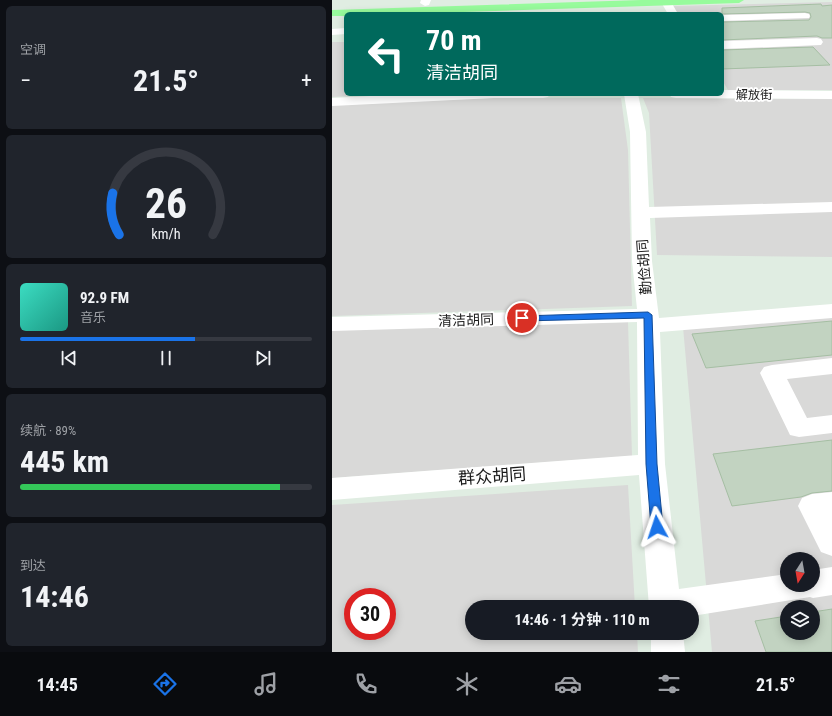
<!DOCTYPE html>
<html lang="zh">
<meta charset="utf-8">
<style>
:root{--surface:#171b24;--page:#20242c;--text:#f1f3f6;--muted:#9ea1a6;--line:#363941;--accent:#1a73e8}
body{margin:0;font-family:"Roboto Condensed","Noto Sans SC",sans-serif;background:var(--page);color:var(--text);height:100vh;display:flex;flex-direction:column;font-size:15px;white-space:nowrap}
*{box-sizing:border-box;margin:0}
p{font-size:13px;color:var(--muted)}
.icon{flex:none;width:22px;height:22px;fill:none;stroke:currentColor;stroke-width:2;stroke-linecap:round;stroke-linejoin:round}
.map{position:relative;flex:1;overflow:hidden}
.drawer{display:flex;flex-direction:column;gap:6px;padding:6px;background:#0d0f14;width:332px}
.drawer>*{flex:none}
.guide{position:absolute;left:12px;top:12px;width:380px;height:84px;border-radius:6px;box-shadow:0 2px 10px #0003;background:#00695c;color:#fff;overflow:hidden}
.needle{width:26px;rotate:191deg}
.tools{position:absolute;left:448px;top:552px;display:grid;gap:8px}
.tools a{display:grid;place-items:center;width:40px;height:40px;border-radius:50%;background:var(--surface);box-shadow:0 2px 10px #0003;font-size:20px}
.speed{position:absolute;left:12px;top:588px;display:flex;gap:8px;font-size:20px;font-weight:700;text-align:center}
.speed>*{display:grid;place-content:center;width:52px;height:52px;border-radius:50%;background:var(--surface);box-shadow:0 2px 10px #0003;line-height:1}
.speed .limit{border:6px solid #d22;background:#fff;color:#111}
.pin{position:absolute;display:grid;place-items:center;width:34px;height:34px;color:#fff;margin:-17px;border:2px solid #fff;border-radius:50%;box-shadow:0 1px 4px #0007}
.me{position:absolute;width:44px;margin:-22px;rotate:355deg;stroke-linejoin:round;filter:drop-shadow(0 0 3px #0008)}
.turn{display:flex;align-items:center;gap:14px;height:84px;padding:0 16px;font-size:18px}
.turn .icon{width:52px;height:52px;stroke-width:2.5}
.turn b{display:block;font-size:28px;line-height:34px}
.big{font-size:30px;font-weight:700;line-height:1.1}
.drawer .widget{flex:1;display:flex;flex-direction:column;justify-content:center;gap:6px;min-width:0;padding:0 14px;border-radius:6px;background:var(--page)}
.drawer .dial{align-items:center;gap:0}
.dial svg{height:104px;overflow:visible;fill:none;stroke:var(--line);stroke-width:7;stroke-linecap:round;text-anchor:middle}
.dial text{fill:var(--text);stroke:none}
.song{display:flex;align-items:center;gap:12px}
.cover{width:48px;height:48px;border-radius:6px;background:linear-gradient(135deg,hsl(170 70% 55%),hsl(170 70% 35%))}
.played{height:4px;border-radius:2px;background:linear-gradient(90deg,var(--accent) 60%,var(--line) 60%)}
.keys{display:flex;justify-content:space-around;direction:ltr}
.heat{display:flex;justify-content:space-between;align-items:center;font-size:22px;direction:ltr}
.charge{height:6px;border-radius:3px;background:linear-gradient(90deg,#34c759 89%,var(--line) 0)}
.trip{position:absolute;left:133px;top:600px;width:234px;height:40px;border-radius:20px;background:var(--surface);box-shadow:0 2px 10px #0003;font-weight:700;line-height:40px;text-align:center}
.tab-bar{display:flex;height:64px;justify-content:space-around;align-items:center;background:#090b0e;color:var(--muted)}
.tab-bar .icon{width:28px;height:28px}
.tab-bar .active{color:var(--accent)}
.tab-bar b{font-size:18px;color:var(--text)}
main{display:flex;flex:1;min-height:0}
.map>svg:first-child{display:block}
</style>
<main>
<section class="drawer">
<div class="widget"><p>空调</p>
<div class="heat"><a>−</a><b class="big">21.5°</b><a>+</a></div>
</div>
<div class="widget dial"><svg viewBox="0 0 100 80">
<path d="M14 69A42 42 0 1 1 86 69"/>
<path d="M14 69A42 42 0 0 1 9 37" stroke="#1a73e8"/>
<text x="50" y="56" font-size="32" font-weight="700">26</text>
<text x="50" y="72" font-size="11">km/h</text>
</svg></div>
<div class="widget">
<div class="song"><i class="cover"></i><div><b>92.9 FM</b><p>音乐</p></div></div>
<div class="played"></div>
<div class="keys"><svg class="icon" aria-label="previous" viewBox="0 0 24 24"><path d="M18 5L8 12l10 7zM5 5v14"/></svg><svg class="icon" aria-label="pause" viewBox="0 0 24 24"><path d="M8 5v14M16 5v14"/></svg><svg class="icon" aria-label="next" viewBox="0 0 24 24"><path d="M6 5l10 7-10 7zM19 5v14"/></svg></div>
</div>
<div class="widget"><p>续航 · 89%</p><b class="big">445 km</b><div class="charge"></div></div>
<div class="widget"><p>到达</p><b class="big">14:46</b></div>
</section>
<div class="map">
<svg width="500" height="652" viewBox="0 0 500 652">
<rect width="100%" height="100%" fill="#e0ede2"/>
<!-- residential -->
<g fill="#d9d9d8" fill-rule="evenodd">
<path d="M500 2V90H396L390 80V14H346L341 6Z"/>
<path d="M0 42H14V94H63L0 97Z"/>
<path d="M158 98H289L296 150 300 306 0 316V105Z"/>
<path d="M311 98 500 99V257L325 255 317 113Z"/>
<path d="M500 316V652H380L351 327ZM455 559H481V585H455ZM455 607H481V633H455Z"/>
<path d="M296 322 300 456 0 478V330Z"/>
<path d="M296 485 303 607H140V633H305L306 652H0V505ZM21 597H55V631H21Z"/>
</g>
<!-- building -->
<g fill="#c2d3c1" stroke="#a5bea3">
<path d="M489 4 490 6 500 5V38H490L485 36 390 40V22L477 20 479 17 478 13 473 12 390 14V8Z"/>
<path d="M481 47 498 65 390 69V50Z"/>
<path d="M500 321V355L374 368 360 334Z"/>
<path d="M500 440V491L480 493 469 497 400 506 381 454Z"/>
<path d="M500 609V652H434L423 621 455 616V633H481V612Z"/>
</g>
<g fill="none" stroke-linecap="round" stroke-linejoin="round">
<!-- minor -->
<g fill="#fff" fill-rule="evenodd">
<path d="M89 0H99L97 5 93 6 88 3Z"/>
<path d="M330 0H338L346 14H336L329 2Z"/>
<path d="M473 13 477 14 478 16 477 18 390 21V15Z"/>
<path d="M14 28V34L0 35V29Z"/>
<path d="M485 38 489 39 491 42 489 45 390 49V41Z"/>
<path d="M390 90 500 91V99L344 98 339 97 337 94H390Z"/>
<path d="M78 94H218L216 97 211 98H162L0 106V98Z"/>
<path d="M292 94H306L314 132 317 207 500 202V212L318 218 320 261 327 318 500 304V318L328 332 333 464 347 589 455 574V585H481V570L500 567V595L481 598 478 597 360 616V607H317L307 475 0 500V478L306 455 305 322 0 331V317L305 309 300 261 298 132Z"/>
<path d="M500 358V374L455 379 475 418 500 415V433L467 437 458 435 428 373 432 367 440 365Z"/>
<path d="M500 492V556L489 552 466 506 470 498 480 494Z"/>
<path d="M319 633H351L353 652H319Z"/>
</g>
<!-- major -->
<path fill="#97fb9c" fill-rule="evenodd" d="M309 0H412L407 3 70 14H14V16H0V10Z"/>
</g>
<!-- route -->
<path fill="#1a73e8" stroke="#114b97" d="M316 312 320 315 325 464 331 527 330 531 325 532 321 531 319 527 314 464 312 318 190 321 185 318 190 316Z"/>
<g text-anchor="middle" stroke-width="3.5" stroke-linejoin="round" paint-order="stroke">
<!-- far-street labels -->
<g font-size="12" fill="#1b1b1b" stroke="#fff">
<text x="422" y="99">解放街</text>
</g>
<!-- street labels -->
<g font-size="14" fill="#1b1b1b" stroke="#fff">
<text transform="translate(312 267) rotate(-94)" y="5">勤俭胡同</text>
<text transform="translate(134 320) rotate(-2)" y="5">清洁胡同</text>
</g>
<!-- near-street labels -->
<g font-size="17" fill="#1b1b1b" stroke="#fff">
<text transform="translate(160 476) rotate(-4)" y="6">群众胡同</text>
</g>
</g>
</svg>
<div class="tools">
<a><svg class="needle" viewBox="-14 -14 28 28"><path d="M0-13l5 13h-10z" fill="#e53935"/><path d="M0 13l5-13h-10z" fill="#9ea1a6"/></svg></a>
<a><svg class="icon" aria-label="layers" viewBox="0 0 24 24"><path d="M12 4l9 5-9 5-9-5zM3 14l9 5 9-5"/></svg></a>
</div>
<div class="speed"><div class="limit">30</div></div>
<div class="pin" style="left:190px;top:318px;background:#d93025"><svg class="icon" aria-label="arrive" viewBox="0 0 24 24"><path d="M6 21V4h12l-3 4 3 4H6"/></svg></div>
<svg class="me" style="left:325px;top:527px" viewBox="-20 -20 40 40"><path d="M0-17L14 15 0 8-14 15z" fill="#1a73e8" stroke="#fff" stroke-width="4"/></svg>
<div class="trip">14:46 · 1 分钟 · 110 m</div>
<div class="guide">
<div class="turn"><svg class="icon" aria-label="left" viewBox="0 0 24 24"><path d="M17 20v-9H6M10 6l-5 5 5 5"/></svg><div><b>70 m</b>清洁胡同</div></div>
</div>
</div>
</main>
<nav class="tab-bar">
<b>14:45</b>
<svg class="icon active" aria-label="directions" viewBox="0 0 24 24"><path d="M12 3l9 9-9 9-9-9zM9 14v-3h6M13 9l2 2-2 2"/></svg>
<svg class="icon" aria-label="music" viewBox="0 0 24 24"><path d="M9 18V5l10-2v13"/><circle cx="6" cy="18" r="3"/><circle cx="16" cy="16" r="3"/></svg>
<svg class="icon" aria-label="phone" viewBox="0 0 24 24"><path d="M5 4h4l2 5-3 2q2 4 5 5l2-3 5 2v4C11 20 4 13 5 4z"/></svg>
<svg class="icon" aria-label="climate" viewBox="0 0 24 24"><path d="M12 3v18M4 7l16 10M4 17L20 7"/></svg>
<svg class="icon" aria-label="car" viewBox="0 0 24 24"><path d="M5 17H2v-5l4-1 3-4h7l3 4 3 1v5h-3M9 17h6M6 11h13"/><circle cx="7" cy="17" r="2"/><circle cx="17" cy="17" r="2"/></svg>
<svg class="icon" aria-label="filters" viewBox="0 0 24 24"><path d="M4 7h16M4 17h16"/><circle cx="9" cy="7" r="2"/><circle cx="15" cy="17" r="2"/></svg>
<b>21.5°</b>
</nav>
